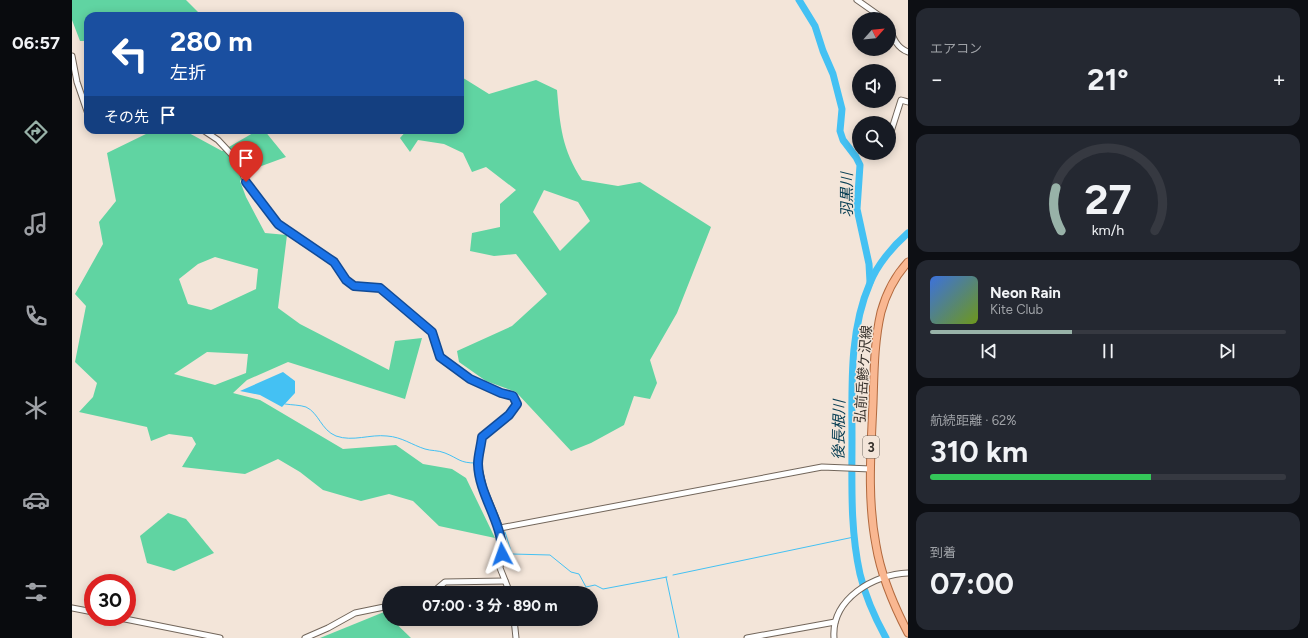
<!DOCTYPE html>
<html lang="ja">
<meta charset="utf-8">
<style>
:root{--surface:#171b24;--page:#242831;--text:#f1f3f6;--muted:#9ea1a6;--line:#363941;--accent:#98b2a8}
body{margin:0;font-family:Figtree,"Noto Sans JP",sans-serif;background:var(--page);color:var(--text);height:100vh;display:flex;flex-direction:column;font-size:15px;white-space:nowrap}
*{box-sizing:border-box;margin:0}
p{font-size:13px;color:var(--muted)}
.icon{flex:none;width:22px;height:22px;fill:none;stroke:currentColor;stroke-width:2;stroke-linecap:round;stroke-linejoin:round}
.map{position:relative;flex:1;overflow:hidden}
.drawer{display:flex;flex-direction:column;gap:8px;padding:8px;background:#0d0f14;width:400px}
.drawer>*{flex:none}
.guide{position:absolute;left:12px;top:12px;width:380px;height:122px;border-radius:12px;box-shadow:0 2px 10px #0003;background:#1a4fa0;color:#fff;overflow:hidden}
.needle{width:26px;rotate:63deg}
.buttons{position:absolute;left:780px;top:12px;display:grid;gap:8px}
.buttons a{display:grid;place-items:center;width:44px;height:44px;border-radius:50%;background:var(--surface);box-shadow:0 2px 10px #0003;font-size:20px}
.speed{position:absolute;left:12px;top:574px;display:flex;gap:8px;font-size:20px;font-weight:700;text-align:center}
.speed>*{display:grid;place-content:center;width:52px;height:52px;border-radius:50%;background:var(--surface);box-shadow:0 2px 10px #0003;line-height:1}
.speed .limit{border:6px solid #d22;background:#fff;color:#111}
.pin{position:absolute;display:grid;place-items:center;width:34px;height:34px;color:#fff;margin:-41px -17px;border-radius:50% 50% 50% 0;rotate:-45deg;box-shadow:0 0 4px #0007}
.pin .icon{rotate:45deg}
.me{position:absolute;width:44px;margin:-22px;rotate:356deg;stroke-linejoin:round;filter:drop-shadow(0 0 3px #0008)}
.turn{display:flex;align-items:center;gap:14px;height:84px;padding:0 20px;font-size:18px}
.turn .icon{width:52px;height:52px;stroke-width:2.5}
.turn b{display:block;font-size:28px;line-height:34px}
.then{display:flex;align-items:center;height:38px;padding:0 20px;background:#0003;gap:8px;font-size:15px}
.big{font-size:30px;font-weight:700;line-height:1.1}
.drawer .widget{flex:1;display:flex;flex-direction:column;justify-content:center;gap:6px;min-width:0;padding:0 14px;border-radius:12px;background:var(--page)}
.drawer .dial{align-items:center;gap:0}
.dial svg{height:104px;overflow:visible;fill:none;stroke:var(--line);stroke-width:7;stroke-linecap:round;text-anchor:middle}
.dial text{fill:var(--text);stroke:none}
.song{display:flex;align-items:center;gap:12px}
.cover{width:48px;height:48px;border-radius:6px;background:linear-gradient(135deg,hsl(220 70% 55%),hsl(80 70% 35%))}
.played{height:4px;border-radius:2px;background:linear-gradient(90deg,var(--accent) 40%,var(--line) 40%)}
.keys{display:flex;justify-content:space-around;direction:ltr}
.heat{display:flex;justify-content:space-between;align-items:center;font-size:22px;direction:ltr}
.charge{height:6px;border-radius:3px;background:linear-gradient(90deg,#34c759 62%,var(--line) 0)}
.trip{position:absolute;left:310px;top:586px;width:216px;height:40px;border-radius:20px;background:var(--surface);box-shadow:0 2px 10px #0003;font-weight:700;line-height:40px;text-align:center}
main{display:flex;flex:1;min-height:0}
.menu{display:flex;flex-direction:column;width:72px;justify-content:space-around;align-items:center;background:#090b0e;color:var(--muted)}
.menu .icon{width:28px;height:28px}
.menu .on{color:var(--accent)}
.menu b{font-size:18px;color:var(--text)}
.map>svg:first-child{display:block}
</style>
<main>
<nav class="menu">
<b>06:57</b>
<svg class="icon on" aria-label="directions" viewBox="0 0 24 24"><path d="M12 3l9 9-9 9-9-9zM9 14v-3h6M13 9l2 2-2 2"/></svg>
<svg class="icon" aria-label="music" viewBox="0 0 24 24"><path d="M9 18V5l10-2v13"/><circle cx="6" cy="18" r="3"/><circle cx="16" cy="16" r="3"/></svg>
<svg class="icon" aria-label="phone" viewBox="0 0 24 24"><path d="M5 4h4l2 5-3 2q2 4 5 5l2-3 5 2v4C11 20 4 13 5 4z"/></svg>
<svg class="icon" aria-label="climate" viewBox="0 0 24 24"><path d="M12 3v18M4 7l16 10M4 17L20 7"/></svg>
<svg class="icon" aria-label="car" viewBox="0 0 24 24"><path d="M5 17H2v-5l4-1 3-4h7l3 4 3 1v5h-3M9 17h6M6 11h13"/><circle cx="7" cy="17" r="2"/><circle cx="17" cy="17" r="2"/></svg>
<svg class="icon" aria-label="filters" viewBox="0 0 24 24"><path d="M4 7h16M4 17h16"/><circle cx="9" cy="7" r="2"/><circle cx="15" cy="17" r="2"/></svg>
</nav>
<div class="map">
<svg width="836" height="638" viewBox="0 0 836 638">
<rect width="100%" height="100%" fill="#f3e5d9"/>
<!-- forest -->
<g fill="#60d4a2" fill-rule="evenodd">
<path d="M0 0H114L130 16H16V41H8L0 20Z"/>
<path d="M388 76 417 94 464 80 485 90C488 126 490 149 510 180L546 186 568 182 639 227 605 313 578 360 585 383 578 399 562 396 552 425 519 443 499 451 444 392 414 381 387 362 385 351 440 326 475 294 444 254 422 256 398 251 400 233 428 227V204L444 190 414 167 400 172 391 153 372 144 346 140 338 152 328 138 335 130H388ZM472 190 506 202 518 221 488 251 461 212Z"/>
<path d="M186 130H192L214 157 176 171 168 181 174 197 193 233 215 235 206 308 228 324 317 370 323 341 350 338 333 399 216 362 175 380 161 393 188 400 271 449 324 445 351 464 380 469 394 478 423 538 367 526 341 501 317 494 289 501 251 490 228 472 206 459 173 474 110 467 124 444 120 437 97 434 79 441 75 427 7 412 21 397 25 383 3 362 14 306 3 294 31 244 27 222 44 201 35 153 78 132H115L150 151ZM143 257 186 269 184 289 139 310 116 304 107 279 126 264ZM135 352 176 354 174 373 143 385 102 374Z"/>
<path d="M96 513 114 519 142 553 102 571 75 563 68 536Z"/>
<path d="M312 612 339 638H248Z"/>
</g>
<!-- water -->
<path fill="#44c1f3" d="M211 372 223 381V393L210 407 188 395 168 391Z"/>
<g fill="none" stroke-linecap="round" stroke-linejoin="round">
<!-- stream -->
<g stroke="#44c1f3" stroke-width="1">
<path d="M213 404C220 405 228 405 234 407 247 413 249 430 264 436 281 442 298 434 315 436 330 437 340 445 353 449 359 451 366 450 373 453 388 459 387 463 404 463"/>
<path d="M410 463V472"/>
<path d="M419 500 429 524"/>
<path d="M433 532 440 554 478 555 499 572 507 574 514 587 523 585 531 589 595 577"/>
<path d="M601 575 782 537"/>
<path d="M594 577 607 638"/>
</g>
<!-- river -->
<g stroke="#44c1f3" stroke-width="7">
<path d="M727 0 743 26 751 51 761 74 770 109 768 131 771 140 784 157 788 165 785 209 797 264 798 282"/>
<path d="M814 638C803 618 793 595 788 574 778 529 780 484 780 438 780 387 777 331 798 283 805 265 821 246 836 233"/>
</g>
<!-- minor casing -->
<g stroke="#72665b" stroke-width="7">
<g id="minor">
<path d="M785 0 812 19"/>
<path d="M817 27C821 38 825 48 836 52"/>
<path d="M0 56 5 82 16 114"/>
<path d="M131 130 146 140 161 156 168 167 174 182 206 224 262 262 274 280 282 286 308 288 360 332 368 357 390 373 398 379 429 393 441 396 445 404 437 415 410 437 406 464 412 489 428 528 431 544 428 568 438 593"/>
<path d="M817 138 829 100 836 102"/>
<path d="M428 528 750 467 799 469"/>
<path d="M360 593 373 582 433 581"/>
<path d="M0 608 21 612"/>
<path d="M43 617 148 638"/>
<path d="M442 619 444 638"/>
<path d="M233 638 256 628 283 613 317 606"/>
<path d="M675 638 763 622"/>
<path d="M762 638C759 599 802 574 836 573"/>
</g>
</g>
<!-- major casing -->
<g stroke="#b2693e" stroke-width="9">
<path id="major" d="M836 262C823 276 814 294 809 312 802 342 802 373 801 403 799 450 795 498 804 545 809 576 822 606 836 633"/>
</g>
<!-- minor -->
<use href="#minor" stroke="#fff" stroke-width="5"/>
<!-- major -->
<use href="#major" stroke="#f9b791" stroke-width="7"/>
</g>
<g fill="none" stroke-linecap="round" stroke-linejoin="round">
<!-- route casing -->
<g stroke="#114b97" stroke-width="10">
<path id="route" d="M174 182 206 224 262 262 274 280 282 286 308 288 360 332 368 357 398 379 429 393 441 396 445 404 437 415 410 437C409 446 406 456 406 464 407 496 431 522 430 554"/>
</g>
<!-- route -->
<use href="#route" stroke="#1a73e8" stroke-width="7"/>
</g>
<g text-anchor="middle" stroke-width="3" stroke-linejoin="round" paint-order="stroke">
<!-- shield labels -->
<rect fill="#f3e5d9" stroke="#6f6861" stroke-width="1" x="791" y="436" width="16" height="22" rx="3"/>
<g font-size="13" font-weight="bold" fill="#37322d">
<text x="799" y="452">3</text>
</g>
<!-- street labels -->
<g font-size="14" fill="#37322d" stroke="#f3e5d9">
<text transform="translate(791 374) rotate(-86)" y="5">弘前岳鰺ケ沢線</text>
</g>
<!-- water labels -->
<g font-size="15" font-style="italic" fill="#0a4055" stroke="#f3e5d9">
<text transform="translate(775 195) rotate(-90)" y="5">羽黒川</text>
<text transform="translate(767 430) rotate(-89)" y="5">後長根川</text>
</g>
</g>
</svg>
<div class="buttons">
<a><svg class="needle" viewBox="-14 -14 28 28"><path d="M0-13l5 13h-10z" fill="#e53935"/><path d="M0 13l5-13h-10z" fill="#9ea1a6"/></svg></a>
<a><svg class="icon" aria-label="sound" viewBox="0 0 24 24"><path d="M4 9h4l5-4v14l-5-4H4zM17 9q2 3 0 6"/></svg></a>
<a><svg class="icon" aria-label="search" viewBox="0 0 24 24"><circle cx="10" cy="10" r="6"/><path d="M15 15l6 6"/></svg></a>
</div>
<div class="speed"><div class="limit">30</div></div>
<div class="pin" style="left:174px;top:182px;background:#d93025"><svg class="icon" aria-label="arrive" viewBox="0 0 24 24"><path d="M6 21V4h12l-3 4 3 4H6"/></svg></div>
<svg class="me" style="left:430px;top:554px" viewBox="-20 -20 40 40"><path d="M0-17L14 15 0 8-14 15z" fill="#1a73e8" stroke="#fff" stroke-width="4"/></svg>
<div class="trip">07:00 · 3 分 · 890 m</div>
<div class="guide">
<div class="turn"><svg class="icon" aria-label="left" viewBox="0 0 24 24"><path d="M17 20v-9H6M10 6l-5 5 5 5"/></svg><div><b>280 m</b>左折</div></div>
<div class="then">その先<svg class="icon" aria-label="arrive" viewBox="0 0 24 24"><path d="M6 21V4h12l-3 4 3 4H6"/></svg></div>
</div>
</div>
<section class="drawer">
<div class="widget"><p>エアコン</p>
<div class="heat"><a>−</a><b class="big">21°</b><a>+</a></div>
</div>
<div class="widget dial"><svg viewBox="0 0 100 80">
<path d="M14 69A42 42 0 1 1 86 69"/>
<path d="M14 69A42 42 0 0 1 10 36" stroke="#98b2a8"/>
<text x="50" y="56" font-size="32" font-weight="700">27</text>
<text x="50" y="72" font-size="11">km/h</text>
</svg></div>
<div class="widget">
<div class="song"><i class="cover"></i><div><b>Neon Rain</b><p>Kite Club</p></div></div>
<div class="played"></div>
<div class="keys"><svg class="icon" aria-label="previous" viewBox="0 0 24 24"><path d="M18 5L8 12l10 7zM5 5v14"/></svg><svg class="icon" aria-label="pause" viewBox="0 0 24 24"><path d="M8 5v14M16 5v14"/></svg><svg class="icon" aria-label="next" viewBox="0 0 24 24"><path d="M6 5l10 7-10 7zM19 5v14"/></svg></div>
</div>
<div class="widget"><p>航続距離 · 62%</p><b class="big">310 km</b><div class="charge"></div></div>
<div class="widget"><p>到着</p><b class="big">07:00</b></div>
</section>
</main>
